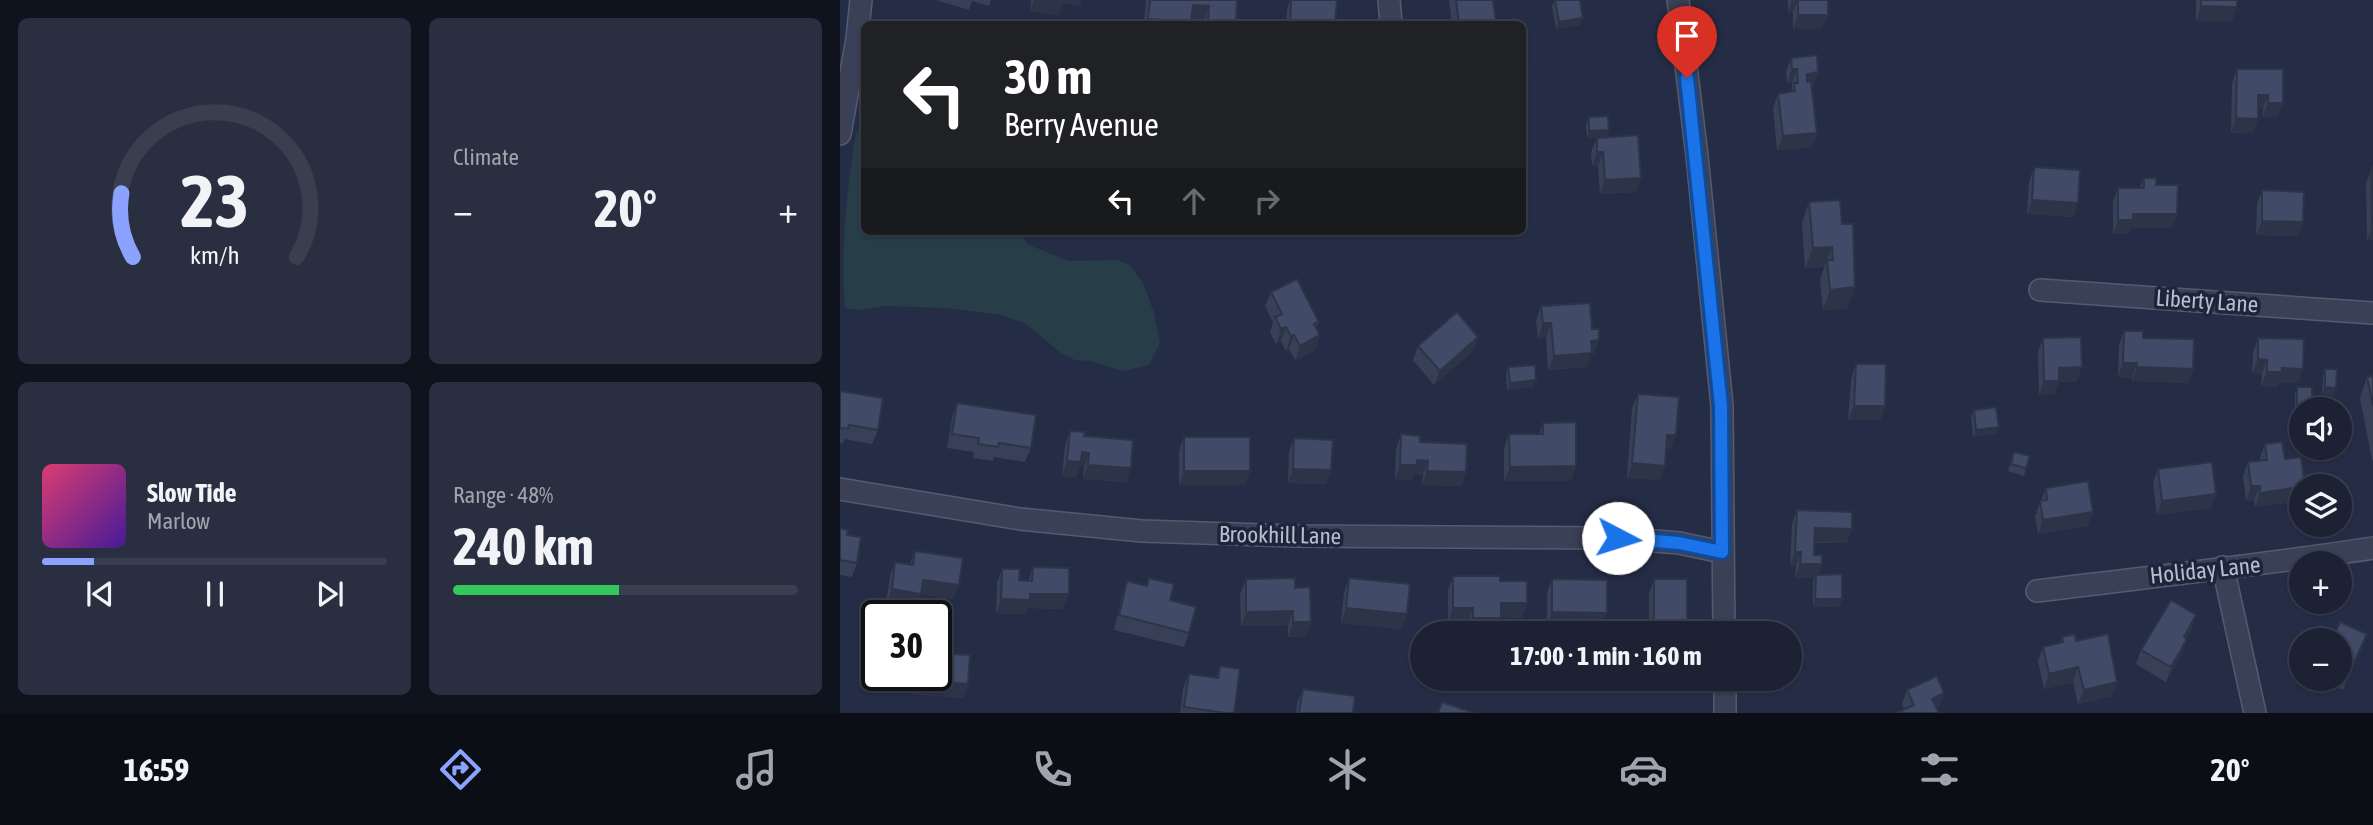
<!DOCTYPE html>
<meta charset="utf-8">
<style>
:root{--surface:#1c2234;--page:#292f40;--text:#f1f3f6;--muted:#a0a4ac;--line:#3a3f4f;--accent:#8ca2ff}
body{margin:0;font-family:"Asap Condensed",sans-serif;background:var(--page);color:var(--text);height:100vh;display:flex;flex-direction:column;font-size:26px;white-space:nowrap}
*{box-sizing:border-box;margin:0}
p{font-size:23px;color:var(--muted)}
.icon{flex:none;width:38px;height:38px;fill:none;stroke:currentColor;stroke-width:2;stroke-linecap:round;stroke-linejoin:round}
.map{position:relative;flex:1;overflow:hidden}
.side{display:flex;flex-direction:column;gap:18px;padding:18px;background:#0f131d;width:840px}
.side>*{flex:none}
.top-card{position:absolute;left:21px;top:21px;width:665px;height:214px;border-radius:10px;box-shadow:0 2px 5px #0004,0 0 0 2px var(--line);background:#202124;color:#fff;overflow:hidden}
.tools{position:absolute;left:1449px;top:397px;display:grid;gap:14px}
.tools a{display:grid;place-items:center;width:63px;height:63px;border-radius:50%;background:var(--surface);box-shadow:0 2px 5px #0004,0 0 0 2px var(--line);font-size:35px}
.speed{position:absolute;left:21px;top:600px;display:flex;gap:14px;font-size:35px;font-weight:700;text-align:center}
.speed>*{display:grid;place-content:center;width:91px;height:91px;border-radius:50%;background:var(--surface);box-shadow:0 2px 5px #0004,0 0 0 2px var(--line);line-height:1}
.speed .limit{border:4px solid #111;border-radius:10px;background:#fff;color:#111}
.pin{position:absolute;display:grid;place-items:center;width:60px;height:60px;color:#fff;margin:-72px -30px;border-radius:50% 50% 50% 0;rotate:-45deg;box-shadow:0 0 7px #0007}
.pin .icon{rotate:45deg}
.me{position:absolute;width:77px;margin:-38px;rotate:95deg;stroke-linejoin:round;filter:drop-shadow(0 0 5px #0008)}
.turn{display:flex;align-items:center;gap:24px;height:147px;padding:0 28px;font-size:32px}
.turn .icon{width:91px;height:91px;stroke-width:2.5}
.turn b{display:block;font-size:49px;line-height:60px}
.lanes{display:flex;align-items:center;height:66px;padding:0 28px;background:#0003;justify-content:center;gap:35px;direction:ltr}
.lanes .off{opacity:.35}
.big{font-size:52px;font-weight:700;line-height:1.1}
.side .widget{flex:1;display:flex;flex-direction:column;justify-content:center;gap:10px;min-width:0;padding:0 24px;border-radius:10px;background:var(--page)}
.side .dial{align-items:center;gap:0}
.dial svg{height:182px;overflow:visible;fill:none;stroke:var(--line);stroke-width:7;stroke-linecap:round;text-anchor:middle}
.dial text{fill:var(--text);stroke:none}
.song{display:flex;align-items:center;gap:21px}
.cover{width:84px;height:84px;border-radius:10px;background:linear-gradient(135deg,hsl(340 70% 55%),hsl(260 70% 35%))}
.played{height:7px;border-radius:4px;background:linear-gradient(90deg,var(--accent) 15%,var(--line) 15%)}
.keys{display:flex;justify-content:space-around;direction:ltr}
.heat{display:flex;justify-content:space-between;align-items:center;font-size:38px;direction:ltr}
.charge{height:10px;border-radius:5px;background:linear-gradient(90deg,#34c759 48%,var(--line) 0)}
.side .tiles{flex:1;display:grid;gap:18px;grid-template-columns:repeat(2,1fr)}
.trip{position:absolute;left:570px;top:621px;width:392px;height:70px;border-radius:35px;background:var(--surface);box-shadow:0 2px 5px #0004,0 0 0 2px var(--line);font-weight:700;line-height:70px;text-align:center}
.dock{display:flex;height:112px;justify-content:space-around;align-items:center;background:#0b0e15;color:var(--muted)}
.dock .icon{width:49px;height:49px}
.dock .selected{color:var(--accent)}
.dock b{font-size:32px;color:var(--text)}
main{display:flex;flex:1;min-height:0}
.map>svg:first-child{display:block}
</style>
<main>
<section class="side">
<div class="tiles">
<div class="widget dial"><svg viewBox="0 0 100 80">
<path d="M14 69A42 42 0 1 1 86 69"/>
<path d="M14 69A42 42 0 0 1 9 41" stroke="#8ca2ff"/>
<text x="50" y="56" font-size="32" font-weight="700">23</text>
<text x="50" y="72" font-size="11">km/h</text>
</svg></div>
<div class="widget"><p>Climate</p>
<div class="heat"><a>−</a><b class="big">20°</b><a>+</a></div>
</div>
<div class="widget">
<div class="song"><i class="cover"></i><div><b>Slow Tide</b><p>Marlow</p></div></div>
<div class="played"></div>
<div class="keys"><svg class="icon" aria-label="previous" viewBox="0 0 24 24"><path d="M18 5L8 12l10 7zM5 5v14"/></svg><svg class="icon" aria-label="pause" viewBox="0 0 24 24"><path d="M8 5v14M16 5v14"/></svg><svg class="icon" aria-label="next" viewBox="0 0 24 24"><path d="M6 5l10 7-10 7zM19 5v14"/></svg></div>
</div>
<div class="widget"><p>Range · 48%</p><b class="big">240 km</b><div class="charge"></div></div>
</div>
</section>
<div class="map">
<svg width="1533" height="713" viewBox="0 0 1533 713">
<rect width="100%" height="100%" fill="#252d46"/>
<!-- green -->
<path fill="#273d47" d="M24 126V231H181L187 244 228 261 277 260 290 265 304 285 314 313 320 343 309 365 283 371 250 361 235 360 221 353 186 324 162 315 106 308 44 306 20 310 5 308C0 252 7 188 16 132Z"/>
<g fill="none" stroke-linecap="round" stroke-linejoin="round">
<!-- minor casing -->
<g stroke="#555b6f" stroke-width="24">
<g id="minor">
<path d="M549 0 551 24"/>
<path d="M838 0 857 156 882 406 884 634"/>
<path d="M0 134 17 39 21 0"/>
<path d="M1200 290 1533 313"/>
<path d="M0 489 180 519 302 531 455 536 778 538 839 543 882 552"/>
<path d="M1383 567 1415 713"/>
<path d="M1197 591C1309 577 1422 565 1533 548"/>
<path d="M885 679V713"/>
</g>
</g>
<!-- minor -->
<use href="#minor" stroke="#3a4055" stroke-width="21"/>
</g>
<!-- wall -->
<g fill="#384058">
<path d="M96 0H151L149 6 132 1 129 10Z"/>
<path d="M191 0H241L240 5 223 3 218 15 190 11Z"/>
<path d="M306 0H397L396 22 395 24H364V20L351 19 350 24H304Z"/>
<path d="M450 0H497L495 24H446L447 10Z"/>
<path d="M609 0H653L656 24H612Z"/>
<path d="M715 0H740V25L716 29 712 6Z"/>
<path d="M948 0H988L982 29H953V12H948Z"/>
<path d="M1356 0H1397L1392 21H1356Z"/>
<path d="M951 58 978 72 973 87H972L977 133 972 147 937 150 933 108 938 94 951 92 952 89V83H947L946 72Z"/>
<path d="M1397 69H1443L1438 117H1422L1423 109H1418V119L1413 133H1391L1392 83Z"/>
<path d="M749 117 769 130 767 137 747 138 746 125Z"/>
<path d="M757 138 801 178 795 192 760 194 758 166H752L751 152Z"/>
<path d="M1533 166V240H1527L1526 183Z"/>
<path d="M1194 167 1238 203 1233 217 1187 214 1189 182Z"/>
<path d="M1304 178 1332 228H1290L1288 234H1273V202L1278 188H1300Z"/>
<path d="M1422 190 1463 222 1458 236 1416 235 1417 204Z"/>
<path d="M1000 200 1008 308 983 310 980 280 984 267 965 268 962 223 969 202Z"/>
<path d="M431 292 479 322 476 328 480 335 475 350 455 360 449 349 446 351 441 341 436 344 430 332 433 322 425 306Z"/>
<path d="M701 306 754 354H751L747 367 708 370 706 337 698 338 696 321Z"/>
<path d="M1284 331 1303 338 1353 369 1348 383 1292 381V378L1278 377 1279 345Z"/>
<path d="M1203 338 1237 382H1219L1214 395H1199L1198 352Z"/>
<path d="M1418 338 1463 369 1458 383H1438L1437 387 1421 386 1422 374 1412 373 1413 352Z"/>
<path d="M578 346 633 351 594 385 573 360Z"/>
<path d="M1016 364 1045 406 1040 420H1008L1011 379Z"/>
<path d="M668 367 694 387 667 390 666 375Z"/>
<path d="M1485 369 1493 395 1482 394 1483 376Z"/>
<path d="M1533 376V460H1532L1520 398 1527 377Z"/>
<path d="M1457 387 1472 406 1455 413V394Z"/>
<path d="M0 391 38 430 32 444 4 439 3 444 0 443Z"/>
<path d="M798 394 831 449H826L820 480 787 478 792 408Z"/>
<path d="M117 403 191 448 185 462 154 457 153 461 133 458 134 452 107 448 112 417Z"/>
<path d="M1134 410 1156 434 1133 437 1131 417Z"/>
<path d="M1457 421 1461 442H1456L1455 428Z"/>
<path d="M703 423 731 481H664V448L669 434H699Z"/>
<path d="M230 431 244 436 291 468 286 482 243 479 244 467 240 466 236 477 222 476 225 445Z"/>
<path d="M561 434 580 442 626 472 621 486 582 485 583 475 574 474 572 480 555 479 556 449Z"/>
<path d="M344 437 410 471 405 485H339V451Z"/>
<path d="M454 438 491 470 486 484 448 483 449 452Z"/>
<path d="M1425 444 1445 459 1460 501 1415 507 1414 500 1406 501 1403 476 1408 462 1420 461V458Z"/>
<path d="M1174 452 1186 468 1184 476 1168 471Z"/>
<path d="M1318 469 1376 494 1371 508 1317 515 1313 483Z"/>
<path d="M1206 488 1248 526 1198 534 1195 516Z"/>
<path d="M957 510 1012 529 1006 543H975L974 555 978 575 1002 599 999 607 973 606V582L974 578H955L956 566H950L952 524Z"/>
<path d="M0 528 7 535 17 563 12 577 0 575Z"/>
<path d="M75 551 114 599 81 594 76 608 46 604 50 576 55 562 70 564Z"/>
<path d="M193 567 223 609 187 608 185 614H156L157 583 162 569 179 580 188 581Z"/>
<path d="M613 576 660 581 687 603 682 618 661 617 656 632H628V622H608V590Z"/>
<path d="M309 578 330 600 349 633 344 647 274 630 282 596 287 581 306 586Z"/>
<path d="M509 578 567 614 561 629 501 623 504 592Z"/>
<path d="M406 579 455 588 471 622 466 636 448 637V625L401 626 400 594Z"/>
<path d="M712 579 761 627 707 626V593Z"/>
<path d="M814 579H847V634H809V593Z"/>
<path d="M1356 615 1351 630 1346 638 1342 653 1326 682 1296 664 1301 650Z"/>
<path d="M1527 634 1503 690 1488 684 1484 694 1471 689 1475 679H1500V640Z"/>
<path d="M1222 637 1236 641 1272 696 1238 704 1233 682 1204 689 1198 661 1203 647 1220 643Z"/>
<path d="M380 666 394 713H340L343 688 349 674 376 677Z"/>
<path d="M73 676H96L128 684 123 698 71 694Z"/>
<path d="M463 689 513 713H456L457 703Z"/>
<path d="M1067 690 1104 693 1099 707 1097 708 1064 709 1062 704Z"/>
</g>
<!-- shaded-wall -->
<g fill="#2e3447">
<path d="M194 0H241L240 5 223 3 218 15 190 11Z"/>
<path d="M952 0H958L953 12H948Z"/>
<path d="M353 5 369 6 364 20 347 19Z"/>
<path d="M1361 6 1397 7 1392 21H1356Z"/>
<path d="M958 15H988L982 29H953Z"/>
<path d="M743 18 740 25 716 29 719 22Z"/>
<path d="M308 19 351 22 350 24H306Z"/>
<path d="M368 20 396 22 395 24H367Z"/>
<path d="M952 69H957L952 83H947Z"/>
<path d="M978 72 973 87 961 88 967 74Z"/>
<path d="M688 73 685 81H682V74Z"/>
<path d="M1418 95H1428L1423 109H1413Z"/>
<path d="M1428 103H1443L1438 117H1422Z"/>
<path d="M1396 118 1418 119 1413 133H1391Z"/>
<path d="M769 130 767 137 747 138 749 131Z"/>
<path d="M977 133 972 147 937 150 943 136Z"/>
<path d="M757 152H763L758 166H752Z"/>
<path d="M801 178 795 192 760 194 765 180Z"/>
<path d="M1192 200 1238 203 1233 217 1187 214Z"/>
<path d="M1293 214H1337L1332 228H1290L1288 234H1273L1278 220Z"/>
<path d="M1422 221 1463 222 1458 236 1416 235Z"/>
<path d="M1532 226H1533V240H1527Z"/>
<path d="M992 247 984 267 965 268 973 248Z"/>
<path d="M1015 287 1008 308 983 310 990 290Z"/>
<path d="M703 323H711L706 337 698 338Z"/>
<path d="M446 327 441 341 436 344 441 329Z"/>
<path d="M454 335 449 349 446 351 451 336Z"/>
<path d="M480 335 475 350 455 360 460 346Z"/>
<path d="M638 337 633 351 594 385 600 371Z"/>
<path d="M759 340 754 354H751L747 367 708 370 714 356 751 341Z"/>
<path d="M1418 359 1427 360 1422 374 1412 373Z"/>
<path d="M1283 363H1297L1292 378 1278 377Z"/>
<path d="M1242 367 1237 382H1219L1214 395H1199L1204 381 1219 368Z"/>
<path d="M1297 367 1353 369 1348 383 1292 381Z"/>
<path d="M1442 368 1463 369 1458 383H1438L1437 387 1421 386 1427 372Z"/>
<path d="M696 380 694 387 667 390 670 383Z"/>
<path d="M1485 387 1496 388 1493 395 1482 394Z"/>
<path d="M1014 406H1045L1040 420H1008Z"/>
<path d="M1457 406H1472L1471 410H1461V413H1455Z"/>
<path d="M1159 427 1156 434 1133 437 1136 430Z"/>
<path d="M827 435H836L831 449H822Z"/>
<path d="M1458 435H1461V442H1456Z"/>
<path d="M242 452 249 453 244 467 240 466 236 477 222 476 227 461Z"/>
<path d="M577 460 588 461 583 475 574 474 572 480 555 479 560 465Z"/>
<path d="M792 463 825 466 820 480 787 478Z"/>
<path d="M248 465 291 468 286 482 243 479Z"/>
<path d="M736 466 731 481H664L670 467Z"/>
<path d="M453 469 491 470 486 484 448 483Z"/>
<path d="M344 471H410L405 485H339Z"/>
<path d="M587 471 626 472 621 486 582 485Z"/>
<path d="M1411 486H1420L1414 500 1406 501Z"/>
<path d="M1461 487 1460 501 1415 507 1420 493Z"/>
<path d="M1376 494 1371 508 1317 515 1322 501Z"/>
<path d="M1253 512 1248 526 1198 534 1203 520Z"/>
<path d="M975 528 1012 529 1006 543 970 542Z"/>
<path d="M955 552H961L956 566H950Z"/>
<path d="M960 564H982L977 578 976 575 974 578H955Z"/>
<path d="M83 580 119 585 114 599 81 594 76 608 46 604 52 589Z"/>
<path d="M190 594H229L223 609 187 608 185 614H156L161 599Z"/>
<path d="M975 599H1002L999 607 973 606Z"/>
<path d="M661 603H687L682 618 656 617Z"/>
<path d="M506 608 567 614 561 629 501 623Z"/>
<path d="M613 608H633L628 622H608Z"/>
<path d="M453 611 448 625 401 626 406 612Z"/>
<path d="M712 612 767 613 761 627 707 626Z"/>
<path d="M1356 615 1351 630 1339 651 1344 637Z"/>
<path d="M633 618H661L656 632H628Z"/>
<path d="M453 622H471L466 636 448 637Z"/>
<path d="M1527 634 1522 649 1503 690 1508 676Z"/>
<path d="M1347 639 1342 653 1326 682 1331 667Z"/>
<path d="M1238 667 1233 682 1204 689 1209 674Z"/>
<path d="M77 680 128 684 123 698 71 694Z"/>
<path d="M1277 682 1272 696 1238 704 1244 690Z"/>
<path d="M1104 693 1099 707 1087 713 1092 699Z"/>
</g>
<!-- building -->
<g fill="#414a66" stroke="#2e3447" stroke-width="2">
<path d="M310 0H397L396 22 368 20 369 6 353 5 351 22 308 19Z"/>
<path d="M451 0H497L495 24H450Z"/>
<path d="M616 0H653L656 24H619Z"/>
<path d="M715 0H740L743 18 719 22Z"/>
<rect x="958" y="0" width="30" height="15"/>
<path d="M1361 0H1397V7L1361 6Z"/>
<path d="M977 55 978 72 967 74V82L971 81 977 133 943 136 938 94 955 91 954 83H958L957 69H952L951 58Z"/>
<path d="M682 61H687L688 73 682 74Z"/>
<path d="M1397 69H1443V103H1428V95H1418V119L1396 118Z"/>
<path d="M768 116 769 130 749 131V117Z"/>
<path d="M798 135 801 178 765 180 763 152H757V138Z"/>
<path d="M1194 167 1240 170 1238 203 1192 200Z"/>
<path d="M1531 168H1533V226H1532Z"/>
<path d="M1304 178H1316V185H1338L1337 214H1293V220H1278V188H1304Z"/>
<path d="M1422 190 1464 192 1463 222 1422 221Z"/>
<path d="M1000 200 1002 224H1013L1015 287 990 290 987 260H993L992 247 973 248 969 202Z"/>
<path d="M457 279 479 322 474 324 480 335 460 346 454 335 451 336 446 327 441 329 435 317 442 314 431 292Z"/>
<path d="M750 303 752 329H759V340L751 341 752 353 714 356 711 323H703L701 306Z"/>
<path d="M617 312 638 337 600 371 578 346Z"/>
<path d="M1284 331H1303V338L1354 339 1353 369 1297 367V363H1283Z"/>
<path d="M1241 337 1242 367 1219 368V381H1204L1203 338Z"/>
<path d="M1418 338 1464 339 1463 369 1442 368V372H1427V360L1418 359Z"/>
<path d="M1016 364H1046L1045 406H1014Z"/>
<path d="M695 365 696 380 670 383 668 367Z"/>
<path d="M1485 369H1497L1496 388 1485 387Z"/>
<path d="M1533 376V406L1527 377Z"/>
<rect x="1457" y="387" width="15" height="19"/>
<path d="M0 391 43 398 38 430 9 425 8 429 0 428Z"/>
<path d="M798 394 839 397 836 435H827L825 466 792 463Z"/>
<path d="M117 403 196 415 191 448 159 443 158 447 138 444 139 438 112 434Z"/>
<path d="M1156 407 1159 427 1136 430 1134 410Z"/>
<path d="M1461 420V435H1458L1457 421Z"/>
<path d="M736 422V466L670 467 669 434H703V423Z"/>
<path d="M230 431 245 432 244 436 293 440 291 468 248 465 249 453 242 452 241 462 227 461Z"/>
<path d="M561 434 580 436V442L627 444 626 472 587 471 588 461 577 460V465H560Z"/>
<rect x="344" y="437" width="66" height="34"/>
<path d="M454 438 493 440 491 470 453 469Z"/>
<path d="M1442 442 1445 459 1461 457 1465 486 1420 493V486H1411L1408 462 1427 460 1425 444Z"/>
<path d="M1174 452 1190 456 1186 468 1171 464Z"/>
<path d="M1372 462 1376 494 1322 501 1318 469Z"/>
<path d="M1248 481 1253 512 1203 520 1200 501 1207 500 1206 488Z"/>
<path d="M957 510 1012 512V529L975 528 974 555H982V564H960L961 552H955Z"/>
<path d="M0 528 8 530 7 535 21 537 17 563 0 560Z"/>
<path d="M75 551 123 558 119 585 83 580 81 594 52 589 55 562 73 565Z"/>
<path d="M193 567 229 568V594H190V600L161 599 162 569H180L179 580 192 581Z"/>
<path d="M1002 574V599H975L976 575Z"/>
<path d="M613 576H660V581H687V603H661V618H633V608H613Z"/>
<path d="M309 578 334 584 330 600 356 607 349 633 279 615 287 581 307 586Z"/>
<path d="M455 578V588L470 587 471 622H453V611L406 612V579Z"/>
<path d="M509 578 570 584 567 614 506 608Z"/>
<path d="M712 579 767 580V613L712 612Z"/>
<rect x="814" y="579" width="33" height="54"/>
<path d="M1331 600 1356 615 1344 637 1347 639 1331 667 1301 650Z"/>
<path d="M1500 622 1527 634 1508 676 1500 673V640H1492Z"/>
<path d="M1235 634 1236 641 1268 634 1277 682 1244 690 1238 667 1209 674 1203 647 1223 642 1222 637Z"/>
<path d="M96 653 130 655 128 684 77 680V676H96Z"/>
<path d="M380 666 400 669 394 713H385L344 707 349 674 378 678Z"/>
<path d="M1097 676 1104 693 1092 699 1099 713H1056L1074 705 1067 690Z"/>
<path d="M463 689 515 696 513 713H459Z"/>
<path d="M602 702 634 713H598Z"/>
</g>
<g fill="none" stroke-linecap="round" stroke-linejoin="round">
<!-- route casing -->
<g stroke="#114b97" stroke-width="18">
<path id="route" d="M778 538 839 543 882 552 881 406 847 78"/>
</g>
<!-- route -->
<use href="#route" stroke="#1a73e8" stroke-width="12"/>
</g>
<g text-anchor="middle" stroke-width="7" stroke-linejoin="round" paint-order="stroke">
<!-- street labels -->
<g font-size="23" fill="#b7bcce" stroke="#1e243a">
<text transform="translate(1367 301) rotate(4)" y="8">Liberty Lane</text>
<text transform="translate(440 535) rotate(1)" y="8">Brookhill Lane</text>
<text transform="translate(1365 570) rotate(-6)" y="8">Holiday Lane</text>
</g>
</g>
</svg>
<div class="tools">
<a><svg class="icon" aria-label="sound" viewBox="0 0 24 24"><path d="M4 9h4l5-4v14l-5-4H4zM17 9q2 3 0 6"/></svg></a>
<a><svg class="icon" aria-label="layers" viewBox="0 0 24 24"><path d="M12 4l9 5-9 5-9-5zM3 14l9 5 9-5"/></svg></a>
<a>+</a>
<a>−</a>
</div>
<div class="speed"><div class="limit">30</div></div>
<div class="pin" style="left:847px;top:78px;background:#d93025"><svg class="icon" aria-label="arrive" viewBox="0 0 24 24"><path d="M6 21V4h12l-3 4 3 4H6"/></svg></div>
<svg class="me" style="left:778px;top:538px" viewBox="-20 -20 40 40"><circle r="19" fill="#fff"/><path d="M0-13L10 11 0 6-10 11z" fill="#1a73e8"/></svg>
<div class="trip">17:00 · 1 min · 160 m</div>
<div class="top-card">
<div class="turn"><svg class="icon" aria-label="left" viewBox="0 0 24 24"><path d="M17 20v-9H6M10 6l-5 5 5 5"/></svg><div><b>30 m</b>Berry Avenue</div></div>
<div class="lanes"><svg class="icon" aria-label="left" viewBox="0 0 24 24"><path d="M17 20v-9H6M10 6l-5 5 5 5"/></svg><svg class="icon off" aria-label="ahead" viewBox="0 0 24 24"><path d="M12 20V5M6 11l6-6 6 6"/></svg><svg class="icon off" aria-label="right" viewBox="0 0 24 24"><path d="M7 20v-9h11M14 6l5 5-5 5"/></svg></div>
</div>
</div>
</main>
<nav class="dock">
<b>16:59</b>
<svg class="icon selected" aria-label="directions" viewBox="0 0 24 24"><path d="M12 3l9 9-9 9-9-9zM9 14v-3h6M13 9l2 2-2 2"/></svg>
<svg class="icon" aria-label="music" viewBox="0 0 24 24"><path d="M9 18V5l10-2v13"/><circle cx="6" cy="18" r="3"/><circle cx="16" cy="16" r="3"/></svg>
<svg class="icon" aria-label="phone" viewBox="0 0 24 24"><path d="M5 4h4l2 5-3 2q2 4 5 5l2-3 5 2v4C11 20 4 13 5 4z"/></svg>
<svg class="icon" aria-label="climate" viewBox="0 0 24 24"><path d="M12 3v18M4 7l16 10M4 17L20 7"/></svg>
<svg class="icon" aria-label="car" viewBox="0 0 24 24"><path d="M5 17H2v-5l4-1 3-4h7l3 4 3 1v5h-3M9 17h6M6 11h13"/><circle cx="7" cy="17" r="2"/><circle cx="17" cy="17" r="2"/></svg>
<svg class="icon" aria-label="filters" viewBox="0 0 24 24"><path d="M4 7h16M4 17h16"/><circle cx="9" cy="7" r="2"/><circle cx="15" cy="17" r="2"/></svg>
<b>20°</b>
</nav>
